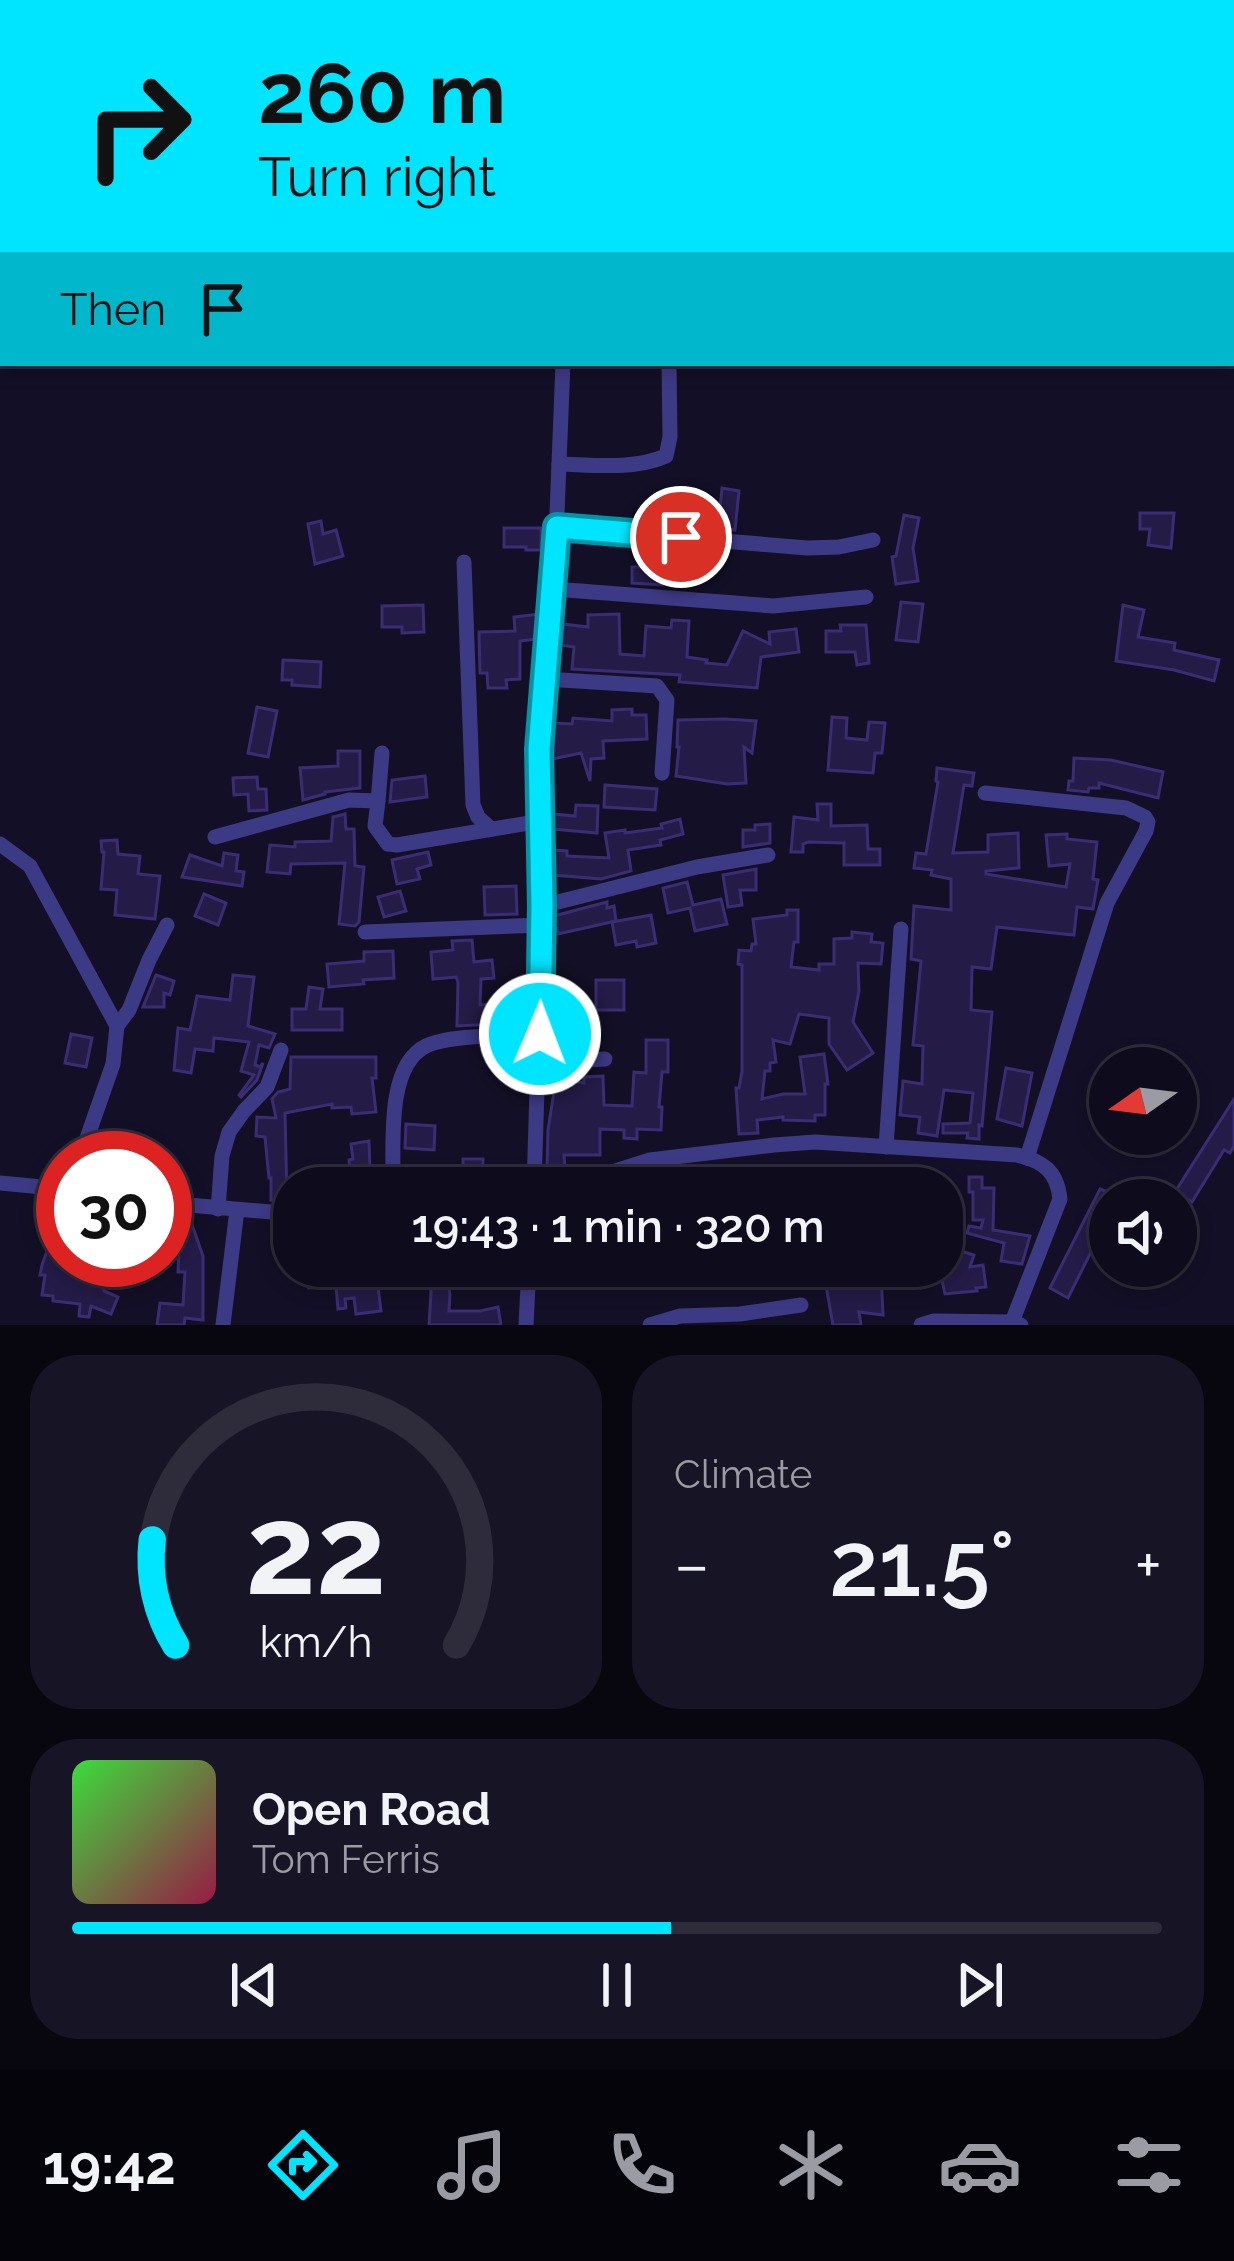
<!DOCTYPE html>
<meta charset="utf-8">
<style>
:root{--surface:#0e0b1c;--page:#171425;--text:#f1f3f6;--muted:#9b9ba3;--line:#2e2b3b;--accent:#00e5ff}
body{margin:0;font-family:Raleway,sans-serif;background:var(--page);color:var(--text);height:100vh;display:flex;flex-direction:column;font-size:45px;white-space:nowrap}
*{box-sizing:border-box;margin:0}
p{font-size:39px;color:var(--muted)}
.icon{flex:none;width:66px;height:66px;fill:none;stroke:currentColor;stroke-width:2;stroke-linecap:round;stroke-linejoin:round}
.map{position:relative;height:1325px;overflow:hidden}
.drawer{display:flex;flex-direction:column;gap:30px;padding:30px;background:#08060f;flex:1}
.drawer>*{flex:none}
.top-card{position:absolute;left:0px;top:0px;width:1236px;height:366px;box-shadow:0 6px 18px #0003,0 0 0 3px var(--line);background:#00e5ff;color:#111;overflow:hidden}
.needle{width:78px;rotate:256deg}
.buttons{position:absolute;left:1089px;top:1047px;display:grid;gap:24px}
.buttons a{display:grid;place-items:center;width:108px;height:108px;border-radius:50%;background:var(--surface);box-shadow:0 6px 18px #0003,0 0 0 3px var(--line);font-size:60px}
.speed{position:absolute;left:36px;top:1131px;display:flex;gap:24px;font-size:60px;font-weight:700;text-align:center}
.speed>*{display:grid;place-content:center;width:156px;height:156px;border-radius:50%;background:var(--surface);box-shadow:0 6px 18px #0003,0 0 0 3px var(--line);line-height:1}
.speed .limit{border:18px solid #d22;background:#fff;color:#111}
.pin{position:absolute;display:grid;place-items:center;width:102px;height:102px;color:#fff;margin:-51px;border:6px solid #fff;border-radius:50%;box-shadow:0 3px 12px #0007}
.me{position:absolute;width:132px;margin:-66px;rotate:1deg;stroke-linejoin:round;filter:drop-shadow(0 0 9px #0008)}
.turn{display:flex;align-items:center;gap:42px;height:252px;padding:0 60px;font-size:54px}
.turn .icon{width:156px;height:156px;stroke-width:2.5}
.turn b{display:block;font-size:84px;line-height:102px}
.then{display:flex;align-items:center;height:114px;padding:0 60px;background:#0003;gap:24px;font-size:45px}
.big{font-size:90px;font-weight:600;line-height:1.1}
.drawer .widget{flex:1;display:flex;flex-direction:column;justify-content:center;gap:18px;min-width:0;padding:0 42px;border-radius:48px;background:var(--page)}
.drawer .dial{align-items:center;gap:0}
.dial svg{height:312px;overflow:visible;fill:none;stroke:var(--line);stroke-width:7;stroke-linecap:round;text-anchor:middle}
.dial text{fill:var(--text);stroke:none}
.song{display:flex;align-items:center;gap:36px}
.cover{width:144px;height:144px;border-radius:18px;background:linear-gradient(135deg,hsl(120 70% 55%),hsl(340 70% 35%))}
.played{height:12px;border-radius:6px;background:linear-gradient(90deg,var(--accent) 55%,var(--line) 55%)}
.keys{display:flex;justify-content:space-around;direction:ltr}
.heat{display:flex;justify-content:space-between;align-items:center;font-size:66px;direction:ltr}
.drawer .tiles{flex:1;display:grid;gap:30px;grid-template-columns:1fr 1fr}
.widget:last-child{grid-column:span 2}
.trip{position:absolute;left:273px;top:1167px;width:690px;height:120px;border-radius:48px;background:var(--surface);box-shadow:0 6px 18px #0003,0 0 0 3px var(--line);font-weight:600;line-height:120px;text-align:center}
.menu{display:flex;height:192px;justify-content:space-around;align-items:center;background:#06040b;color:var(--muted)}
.menu .icon{width:84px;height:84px}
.menu .selected{color:var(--accent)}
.menu b{font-size:54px;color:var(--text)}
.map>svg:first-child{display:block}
</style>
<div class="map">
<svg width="1234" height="1325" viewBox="0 0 1234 1325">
<rect width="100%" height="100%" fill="#130f26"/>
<!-- building -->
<g fill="#241b47" stroke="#3b2d73" stroke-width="3">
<path d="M722 488 739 491 735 530 718 528Z"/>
<path d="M1140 513H1174L1171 548 1148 545 1150 529H1140Z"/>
<path d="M904 515 919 518 913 548 918 581 896 584 892 557 896 556Z"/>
<path d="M321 521 323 534 336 530 343 556 315 564 308 524Z"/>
<path d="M504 528H541V550H526V547H504Z"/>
<path d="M641 560H655V564H662V585L632 583V567H641Z"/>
<path d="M901 602 923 604 918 642 896 640Z"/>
<path d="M423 605 424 632 402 633V627H382V606Z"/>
<path d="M1123 605 1144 610 1138 637 1175 643 1174 650 1219 660 1214 681 1174 670 1116 661Z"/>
<path d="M540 614 537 639 520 641V679L506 680 507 688H488L487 673H480L479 632 515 631 514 617Z"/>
<path d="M619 614 620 654 644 656 646 626 671 628 672 620 689 621 687 657 707 660 706 663 727 665 743 631 770 644 769 632 796 629 799 652 761 657 757 688 679 682 680 675 572 669 574 647 561 645 563 624 588 627V615Z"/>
<path d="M840 625H866L869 663 857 665 855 652H826V631H841Z"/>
<path d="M283 660 321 662 320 687 292 685V680H282Z"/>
<path d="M257 707 277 711 268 757 248 753Z"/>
<path d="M632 709V715H646L647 739 603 741 604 758 591 759 590 781 581 753 553 759 554 723 572 724 573 718 612 721V710Z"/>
<path d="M832 717 847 718 846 738 867 740 869 722 885 723 882 753H875L873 773 828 770Z"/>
<path d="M725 719 756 721 752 753 744 747 746 783 727 784 676 776 679 747H677L678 720Z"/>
<path d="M338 751H360V788L325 792V794L303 800 300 768 338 766Z"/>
<path d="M1074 758 1111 760 1163 772 1158 798 1099 783V788H1089L1088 792 1068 790 1069 781H1073Z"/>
<path d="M937 768 974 773 972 786 964 785 953 853 988 852V835L1018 833 1019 868 986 871V874L1066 887 1070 864 1049 866 1046 835 1067 834V839L1097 842 1093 879 1098 880 1093 909 1077 907 1074 935 997 927 991 969 972 967 971 1010 992 1012 982 1126 979 1125V1139L967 1138 968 1133H943V1124L970 1123 973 1093 944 1090 937 1136 918 1133 920 1117 900 1115 903 1081 922 1084 923 1046 913 1045 921 961 911 959 914 906 951 910V879L931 875 932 870 914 868 916 853 926 854 938 782 936 781Z"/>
<path d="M425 776 427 797 390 802 392 780Z"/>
<path d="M257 777 258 789H266L267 810 249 811 248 794 234 795 233 778Z"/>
<path d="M605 785 657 789 655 810 604 807Z"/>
<path d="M817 804H831V826L867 825 868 849H880V865H844V843L808 842 803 844V852H791L794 817 818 820Z"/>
<path d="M576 805 598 806 597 833 552 829 553 814 575 816Z"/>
<path d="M345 814 346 829H354L355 866 364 867 359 922 355 926 339 924 345 863 291 864 290 874 267 872 270 845 295 847V842L331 841 333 817Z"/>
<path d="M680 819 683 834 660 840 661 845 628 850 631 871 601 879 553 875V850L567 851V856L609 858 605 833 625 830V833L662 828 661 824Z"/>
<path d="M770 824V843L743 847V830H755V825Z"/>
<path d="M117 840 118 854 140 856 138 874 160 876 155 919 115 915 117 890 101 889 104 852H102L101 841Z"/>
<path d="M428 852 431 865 417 869 420 879 397 884 392 860Z"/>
<path d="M224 853 238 855 236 871 244 872 242 886 182 877 190 855 222 866Z"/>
<path d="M756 869V890H740L742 905 728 907 723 875Z"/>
<path d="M687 882 693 905 721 899 727 924 695 931 690 908 668 913 663 888Z"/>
<path d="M516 886 517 914 485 915 484 887Z"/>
<path d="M400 891 406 911 384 917 378 897Z"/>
<path d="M204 894 226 903 218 925 195 916Z"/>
<path d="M607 902V908L614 906 616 921 558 934 557 929 554 930V916Z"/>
<path d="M787 910H798V942H794L791 967 819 970V964H834V939L852 938V932L872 934 871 942 883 943 881 964 858 963 859 991 853 1022 873 1053 847 1070 829 1044V1018L799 1014 790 1044 773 1040 776 1062 770 1063V1071H765L762 1099 783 1094H805L800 1057 824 1054 828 1084H825V1115H815V1121L783 1120V1117L757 1120 758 1133 739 1134 736 1088H739L742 1071V965L738 964 739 950 751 951 752 944H756L753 919 787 915Z"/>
<path d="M651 915 656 943 637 947 636 941 616 945 612 922Z"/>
<path d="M472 940 474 962 492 960 494 978 481 979 480 1005 516 1003 517 1023 457 1026 458 982 456 977 433 979 431 952 453 950 452 941Z"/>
<path d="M393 951 394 978 363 980 364 984 329 987 327 964 364 961V952Z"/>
<path d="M156 975 174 981 170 995 164 993V1007H143Z"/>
<path d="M233 975 254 977 248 1026 275 1034 269 1048 259 1045 255 1065 260 1067 263 1063 257 1080 241 1097 239 1095 254 1075 241 1071 249 1042 214 1038 213 1051 195 1049 191 1073 174 1070 178 1028 190 1030 197 996 230 1000Z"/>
<rect x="596" y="980" width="28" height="30"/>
<path d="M309 987 323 989 320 1009H342V1030H292V1009H306Z"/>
<path d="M552 995H574V1039H584L585 1048 558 1050 557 1021H551Z"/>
<path d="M71 1034 92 1038 86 1067 65 1063Z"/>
<path d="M646 1040H668V1072H662L659 1107H662L661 1130 637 1129V1139L624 1138V1130L600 1129V1155H564L565 1168H547L548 1130 556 1079 584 1083V1077L603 1076 604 1105 632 1106 634 1072 646 1073Z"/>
<path d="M291 1057H376V1078H372L376 1112 352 1114 351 1107 332 1108V1104L285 1113 287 1201 271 1200V1178H269L265 1137 256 1136 257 1117 276 1118 272 1099 278 1092 290 1089Z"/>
<path d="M1006 1068 1032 1073 1022 1126 997 1119Z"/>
<path d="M1234 1099V1146L1230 1153 1224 1150 1192 1202 1175 1192Z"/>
<path d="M406 1124 435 1126 434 1150 405 1148Z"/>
<path d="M369 1141 370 1170 350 1173 349 1160 353 1159 351 1144Z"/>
<path d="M463 1159H483L482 1188H463Z"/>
<path d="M969 1177H982V1188H994L993 1230 1030 1236 1022 1264 1001 1261 1004 1243 967 1233 969 1226 981 1228 983 1220H973V1192H969Z"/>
<path d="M1100 1189 1114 1194 1110 1200V1239L1100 1234 1068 1298 1050 1288Z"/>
<path d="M190 1219 203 1256V1320L185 1318 184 1325H157L160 1303 183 1305 185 1272H178L179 1250 172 1224Z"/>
<path d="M54 1232 63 1235V1260H105L104 1291 118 1297 111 1314 91 1306 89 1317 79 1316 80 1304 53 1301V1296L42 1295 45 1275H40L42 1265Z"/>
<path d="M961 1251 974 1255 970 1267 983 1265 986 1287 976 1288 977 1291 945 1294 939 1266H942V1260L960 1257Z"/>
<path d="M308 1266H345V1281L377 1278 381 1311 356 1314 354 1298 345 1299 346 1308 338 1309 336 1286 309 1288Z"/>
<path d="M428 1266H445L450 1294 449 1311H480L498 1307 501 1325H429L431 1292Z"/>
<path d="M489 1266H516V1284H488Z"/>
<path d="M881 1274 883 1315 859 1312 861 1325H833L826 1286 858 1281 857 1277Z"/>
</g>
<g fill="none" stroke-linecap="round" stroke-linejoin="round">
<!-- minor -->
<g stroke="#3d3a85" stroke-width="15">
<path d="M670 3 671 0"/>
<path d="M559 464C595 465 633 470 666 456L670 437 669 363"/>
<path d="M557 527 807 548 839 547 873 540"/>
<path d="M464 562 473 805 478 817 491 829"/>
<path d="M554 589 773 606 866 597"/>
<path d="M546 679 657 686 667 700 662 773"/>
<path d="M985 793 1126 808 1145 817 1148 822 1146 831 1107 903 1027 1158"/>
<path d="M378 801 382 753"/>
<path d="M215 837 349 800 378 801 375 826 388 844 397 845 541 821"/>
<path d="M0 844 30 866 117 1026"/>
<path d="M542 906 697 867 768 855"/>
<path d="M365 932 542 925"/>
<path d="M539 1063 605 1059"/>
<path d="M886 1147 901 929"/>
<path d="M80 1158 113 1064 117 1026 129 1010 149 960 167 925"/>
<path d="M0 1183 63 1189"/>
<path d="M393 1188C394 1148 385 1066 426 1046 450 1034 512 1036 540 1034"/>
<path d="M534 1188 542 925 539 749 554 589 563 363"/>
<path d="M562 1188 650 1160 774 1145 815 1142 1017 1155C1043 1161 1057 1171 1060 1199L1012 1322 1021 1325"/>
<path d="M165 1203 294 1214"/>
<path d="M218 1209 222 1156 229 1132 244 1111 267 1087 281 1050"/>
<path d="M223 1325 237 1210"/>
<path d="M526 1325 529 1266"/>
<path d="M650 1325 680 1316 740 1314 801 1305"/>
<path d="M921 1325 934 1321 1012 1322 1011 1325"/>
</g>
</g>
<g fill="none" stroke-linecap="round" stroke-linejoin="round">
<!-- route casing -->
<g stroke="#0095a6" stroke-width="30">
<path id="route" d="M540 1034 542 906 539 749 557 527 681 537"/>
</g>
<!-- route -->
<use href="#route" stroke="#00e5ff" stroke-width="21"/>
</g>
</svg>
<div class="buttons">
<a><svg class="needle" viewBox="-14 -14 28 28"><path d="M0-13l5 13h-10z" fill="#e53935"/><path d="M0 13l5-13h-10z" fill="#9b9ba3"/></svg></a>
<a><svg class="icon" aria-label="sound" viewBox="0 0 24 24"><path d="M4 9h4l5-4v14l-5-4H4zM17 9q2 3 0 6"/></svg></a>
</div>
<div class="speed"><div class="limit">30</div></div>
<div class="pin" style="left:681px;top:537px;background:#d93025"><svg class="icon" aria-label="arrive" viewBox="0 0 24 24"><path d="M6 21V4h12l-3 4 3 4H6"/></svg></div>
<svg class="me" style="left:540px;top:1034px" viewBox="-20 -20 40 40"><circle r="17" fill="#00e5ff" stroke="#fff" stroke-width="3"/><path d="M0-11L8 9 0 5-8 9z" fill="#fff"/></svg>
<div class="trip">19:43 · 1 min · 320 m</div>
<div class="top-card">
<div class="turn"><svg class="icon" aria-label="right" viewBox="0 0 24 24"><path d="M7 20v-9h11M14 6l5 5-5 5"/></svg><div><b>260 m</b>Turn right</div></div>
<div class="then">Then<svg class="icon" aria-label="arrive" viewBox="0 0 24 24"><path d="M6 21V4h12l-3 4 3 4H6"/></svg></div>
</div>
</div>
<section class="drawer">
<div class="tiles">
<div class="widget dial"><svg viewBox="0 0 100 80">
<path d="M14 69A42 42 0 1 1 86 69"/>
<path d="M14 69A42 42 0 0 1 8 42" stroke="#00e5ff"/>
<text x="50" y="56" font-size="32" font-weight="700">22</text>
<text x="50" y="72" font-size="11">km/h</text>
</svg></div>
<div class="widget"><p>Climate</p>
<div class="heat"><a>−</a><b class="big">21.5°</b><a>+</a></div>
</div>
<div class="widget">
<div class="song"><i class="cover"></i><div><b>Open Road</b><p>Tom Ferris</p></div></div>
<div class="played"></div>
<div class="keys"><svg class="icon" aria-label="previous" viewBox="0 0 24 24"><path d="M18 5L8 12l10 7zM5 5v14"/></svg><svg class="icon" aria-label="pause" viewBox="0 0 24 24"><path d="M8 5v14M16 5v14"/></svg><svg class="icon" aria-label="next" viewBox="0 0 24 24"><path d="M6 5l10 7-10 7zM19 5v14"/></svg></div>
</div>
</div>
</section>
<nav class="menu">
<b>19:42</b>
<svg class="icon selected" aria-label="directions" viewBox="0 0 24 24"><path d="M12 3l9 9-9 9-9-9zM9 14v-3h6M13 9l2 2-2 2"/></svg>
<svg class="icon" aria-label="music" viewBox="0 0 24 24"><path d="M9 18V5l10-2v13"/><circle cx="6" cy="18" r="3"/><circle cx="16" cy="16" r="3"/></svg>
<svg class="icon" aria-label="phone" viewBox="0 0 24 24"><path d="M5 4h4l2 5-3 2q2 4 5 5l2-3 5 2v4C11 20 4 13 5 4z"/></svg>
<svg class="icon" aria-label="climate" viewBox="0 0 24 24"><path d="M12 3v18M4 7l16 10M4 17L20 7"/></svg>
<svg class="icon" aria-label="car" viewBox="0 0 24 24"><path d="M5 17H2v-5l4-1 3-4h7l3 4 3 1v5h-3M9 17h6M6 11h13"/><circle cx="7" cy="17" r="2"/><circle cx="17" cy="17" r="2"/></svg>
<svg class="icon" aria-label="filters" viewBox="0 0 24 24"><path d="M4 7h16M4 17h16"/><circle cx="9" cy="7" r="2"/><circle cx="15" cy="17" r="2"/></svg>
</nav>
